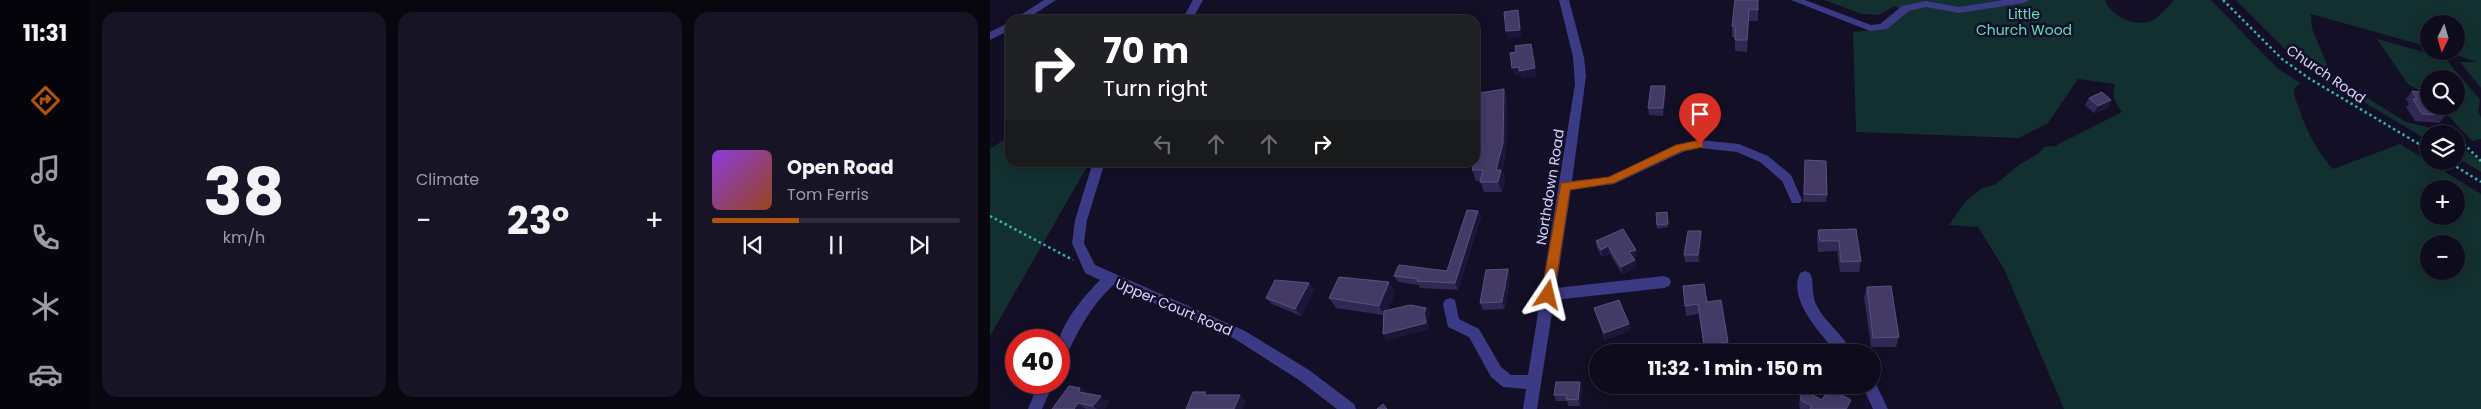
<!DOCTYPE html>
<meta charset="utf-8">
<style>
:root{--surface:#0e0b1c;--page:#171425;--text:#f1f3f6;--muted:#9b9ba3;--line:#2e2b3b;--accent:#b45309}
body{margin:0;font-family:Poppins,sans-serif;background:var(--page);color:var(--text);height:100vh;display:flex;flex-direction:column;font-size:19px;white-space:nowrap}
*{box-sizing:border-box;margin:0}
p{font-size:16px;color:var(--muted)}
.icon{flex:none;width:28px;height:28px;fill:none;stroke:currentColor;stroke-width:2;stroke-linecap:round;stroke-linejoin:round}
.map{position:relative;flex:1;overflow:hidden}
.details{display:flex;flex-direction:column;gap:12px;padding:12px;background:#08060f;width:900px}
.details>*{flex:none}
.top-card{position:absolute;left:15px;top:15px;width:475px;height:152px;border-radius:15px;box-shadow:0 2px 12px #0003,0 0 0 1px var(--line);background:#202124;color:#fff;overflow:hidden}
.needle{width:32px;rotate:185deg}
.tools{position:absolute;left:1430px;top:15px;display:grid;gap:10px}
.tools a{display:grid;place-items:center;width:45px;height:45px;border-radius:50%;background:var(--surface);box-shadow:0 2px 12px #0003,0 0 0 1px var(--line);font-size:25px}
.speed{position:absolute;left:15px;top:329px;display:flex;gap:10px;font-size:25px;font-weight:700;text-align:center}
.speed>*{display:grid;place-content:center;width:65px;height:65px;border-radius:50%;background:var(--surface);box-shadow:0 2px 12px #0003,0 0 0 1px var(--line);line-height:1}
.speed .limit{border:8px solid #d22;background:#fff;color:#111}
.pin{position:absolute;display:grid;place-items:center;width:42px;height:42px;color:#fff;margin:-51px -21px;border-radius:50% 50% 50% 0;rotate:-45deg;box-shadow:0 0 5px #0007}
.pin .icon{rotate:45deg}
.me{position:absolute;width:55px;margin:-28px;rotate:10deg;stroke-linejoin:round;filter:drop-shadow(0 0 4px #0008)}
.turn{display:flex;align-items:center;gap:18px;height:105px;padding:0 15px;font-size:22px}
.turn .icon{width:65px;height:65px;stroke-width:2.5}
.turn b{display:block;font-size:35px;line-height:42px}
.lanes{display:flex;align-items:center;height:48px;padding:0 15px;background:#0003;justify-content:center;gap:25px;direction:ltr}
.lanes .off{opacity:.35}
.big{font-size:38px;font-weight:700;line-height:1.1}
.details .tile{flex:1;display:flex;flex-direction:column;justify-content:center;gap:8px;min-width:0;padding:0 18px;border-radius:15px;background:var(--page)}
.details .dial{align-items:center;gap:0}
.dial b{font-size:65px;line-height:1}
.song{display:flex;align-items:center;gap:15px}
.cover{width:60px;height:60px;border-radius:8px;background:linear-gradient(135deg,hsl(270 70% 55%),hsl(20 70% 35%))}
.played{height:5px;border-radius:2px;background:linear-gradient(90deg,var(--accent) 35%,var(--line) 35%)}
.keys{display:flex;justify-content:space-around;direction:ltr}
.heat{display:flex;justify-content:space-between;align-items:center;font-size:28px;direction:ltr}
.details .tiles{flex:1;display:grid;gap:12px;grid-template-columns:repeat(3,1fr)}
.trip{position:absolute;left:599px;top:344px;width:292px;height:50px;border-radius:25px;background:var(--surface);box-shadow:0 2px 12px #0003,0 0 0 1px var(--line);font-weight:700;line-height:50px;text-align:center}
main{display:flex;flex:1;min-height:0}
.dock{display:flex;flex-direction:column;width:90px;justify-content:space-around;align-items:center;background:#06040b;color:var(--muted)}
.dock .icon{width:35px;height:35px}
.dock .current{color:var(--accent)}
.dock b{font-size:22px;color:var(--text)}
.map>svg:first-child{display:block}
</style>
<main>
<nav class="dock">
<b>11:31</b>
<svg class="icon current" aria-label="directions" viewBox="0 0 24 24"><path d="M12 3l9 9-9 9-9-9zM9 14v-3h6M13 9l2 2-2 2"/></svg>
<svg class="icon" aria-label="music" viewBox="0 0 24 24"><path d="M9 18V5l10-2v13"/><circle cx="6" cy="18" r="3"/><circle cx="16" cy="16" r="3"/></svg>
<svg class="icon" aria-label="phone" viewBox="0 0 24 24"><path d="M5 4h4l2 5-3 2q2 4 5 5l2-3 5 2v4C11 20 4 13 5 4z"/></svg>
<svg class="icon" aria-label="climate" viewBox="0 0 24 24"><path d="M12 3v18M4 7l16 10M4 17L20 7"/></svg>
<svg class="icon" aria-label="car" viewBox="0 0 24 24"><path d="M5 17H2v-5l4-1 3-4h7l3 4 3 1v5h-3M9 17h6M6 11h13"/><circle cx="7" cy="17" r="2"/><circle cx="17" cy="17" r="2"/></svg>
</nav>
<section class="details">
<div class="tiles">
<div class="tile dial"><b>38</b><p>km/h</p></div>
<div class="tile"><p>Climate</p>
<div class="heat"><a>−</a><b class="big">23°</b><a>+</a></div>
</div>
<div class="tile">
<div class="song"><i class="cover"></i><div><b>Open Road</b><p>Tom Ferris</p></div></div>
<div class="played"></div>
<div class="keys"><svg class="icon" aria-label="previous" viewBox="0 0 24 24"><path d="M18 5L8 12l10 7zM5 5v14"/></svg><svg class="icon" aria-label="pause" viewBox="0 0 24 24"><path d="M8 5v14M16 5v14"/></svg><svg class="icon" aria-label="next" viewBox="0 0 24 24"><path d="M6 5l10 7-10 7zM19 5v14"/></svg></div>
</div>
</div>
</section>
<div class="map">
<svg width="1491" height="409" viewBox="0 0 1491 409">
<rect width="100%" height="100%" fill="#130f26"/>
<!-- green -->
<g fill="#12302f" fill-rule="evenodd">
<path d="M834 0H1115C1121 16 1143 27 1161 21 1169 18 1178 6 1184 0H1221L1288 69 1310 83 1304 89V95C1315 125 1321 144 1343 169L1410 144 1491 194V409H1074L1014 269 988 227 959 225 975 202 991 189 1006 184 1029 165 1049 153 1054 147 1065 146 1132 112C1125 101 1121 97 1125 84L1088 79 1058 123 1029 138 866 132 863 32 897 29 914 11 905 6 888 15 872 14ZM1439 189H1466V216H1439ZM1439 244H1466V271H1439Z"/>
<path d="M1246 0H1491V88L1470 62H1488L1453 51H1466V24H1439V47L1321 14 1322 28 1341 75 1416 122 1437 127 1452 134H1439V141L1309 63Z"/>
<path d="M1387 39 1455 58 1490 100 1488 112 1491 117V139L1482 141 1449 106H1466V79H1439V96L1418 84Z"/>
<path d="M20 136V162L99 163 0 336V149Z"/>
<path d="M1466 144 1491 161V172L1466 157Z"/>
</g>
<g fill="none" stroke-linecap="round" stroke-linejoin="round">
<!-- path -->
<g stroke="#2fb8b0" stroke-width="2.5" stroke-dasharray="2.5 3" stroke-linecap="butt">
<path d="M1233 0 1292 59 1320 79 1439 150"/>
<path d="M1463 132 1465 134"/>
<path d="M1466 136 1491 161"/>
<path d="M1457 161 1491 182"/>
<path d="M0 216 83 260"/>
</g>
<!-- minor -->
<g fill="#3d3a85" fill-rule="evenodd">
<path d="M54 0H66L35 20H23Z"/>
<path d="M203 0H213L202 20H192Z"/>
<path d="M569 0H579L594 57 596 76 582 181 618 177 686 145 710 140 749 144 778 156 801 175 812 200 810 203H802L792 181 770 162 747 152 710 148 693 152 624 184 581 190 566 288 674 276 679 278 681 282 679 286 674 288 564 300 547 409H533L536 389 513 387 501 377 479 337 458 327 453 304 455 300 460 298 465 300 469 319 489 329 511 367 521 375H538L585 84 583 57Z"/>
<path d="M801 0H815L881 25 890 24 912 6 936 1 969 7 1014 0H1039L1034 3 969 13 936 7 919 11 897 29 880 31Z"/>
<path d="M20 22V30L0 40V32Z"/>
<path d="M103 162H115L97 220 94 243 105 265 255 331 319 370 364 404 366 409H347L309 380 245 339 123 285C100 307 87 332 74 361L69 362C69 356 68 349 69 342 71 323 97 293 110 280L95 273 82 243 85 220Z"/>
<path d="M815 271 820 273C825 283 820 295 828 308 836 323 855 336 861 352H846C831 334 797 299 810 273Z"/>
<path d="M882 380H884L898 409H883L872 385H882Z"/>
<path d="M49 382H64L52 409H38Z"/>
</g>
</g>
<!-- wall -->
<g fill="#312854">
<path d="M768 0V21H759L757 52 745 51V37H742V26Z"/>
<path d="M514 89 517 100 516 154 512 171 515 180 512 192H494L490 181H486L482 170 486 156H485V109H490Z"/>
<path d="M1422 91 1456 115 1449 123 1425 121 1416 107 1419 104 1416 99Z"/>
<path d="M676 94 673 116 659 115 658 108Z"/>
<path d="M1099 98 1121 100 1118 108 1104 113 1095 105Z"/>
<path d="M815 160 837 195 836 202H813Z"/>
<path d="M488 211 491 217 468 290 430 288 429 285 408 282 404 276 457 271Z"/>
<path d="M677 212 678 227 667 229 666 213Z"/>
<path d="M866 229 871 261 869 272H850L847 251 828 252 827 240 828 230Z"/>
<path d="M711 231 712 239 709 262H695L694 255Z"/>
<path d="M606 241 646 250 647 257 643 258 645 260 646 267 632 274 620 254 612 257 607 248Z"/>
<path d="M518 269 520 276 515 309 493 310 490 303Z"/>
<path d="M399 282 405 293 397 310 436 308 440 314 437 319 439 329 397 340 393 334V315L346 308 339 298Z"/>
<path d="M319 283 324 290 311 316 282 304 276 298Z"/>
<path d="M693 286 717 302 738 342V351L730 352H715L709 314 696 316Z"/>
<path d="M877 287 909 337 906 347H881L874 297Z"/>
<path d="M604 308 639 324 640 330 615 340 606 315Z"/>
<path d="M590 382 592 389 590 406H578L577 401H566L564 395Z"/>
<path d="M98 394 119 402 114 409H62Z"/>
<path d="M810 397 832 400H861L859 409H810L809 405Z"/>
</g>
<!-- shaded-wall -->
<g fill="#1d163a">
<path d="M528 10 530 18 532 37 518 39 516 31Z"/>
<path d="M541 44 547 76 532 79 530 74 525 75 522 68Z"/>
<path d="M675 86 676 94 673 116V108Z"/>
<path d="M514 89 517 100 516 154 512 171 515 180 512 192 508 182 506 170Z"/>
<path d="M1121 100 1118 108 1104 113 1108 106Z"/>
<path d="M488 211 491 217 468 290 465 283Z"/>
<path d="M711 231 712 239 709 262 708 255Z"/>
<path d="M618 246 620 254 612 257 611 250Z"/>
<path d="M646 250 647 257 641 260 639 252Z"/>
<path d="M645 260 646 267 632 274 631 267Z"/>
<path d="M518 269 520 276 515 309 512 302Z"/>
<path d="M399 282 405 293 395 316 389 306Z"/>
<path d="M319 283 324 290 311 316 305 309Z"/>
<path d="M436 308 440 314 437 319 439 329 397 340 393 334 434 313Z"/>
<path d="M639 324 640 330 615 340 614 333Z"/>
<path d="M590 382 592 389 590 406 588 400Z"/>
<path d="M90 388 99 394 89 392Z"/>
<path d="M250 395 256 401 253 409H244Z"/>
<path d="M111 396 119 402 114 409H107L103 406Z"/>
<path d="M861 400 859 409H856Z"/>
<path d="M88 403 96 409H84Z"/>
</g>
<!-- building -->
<g fill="#433a66" stroke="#5a527e">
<path d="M745 0H768V10L759 9 757 40H745V26H742Z"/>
<path d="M528 10 530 30 516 31 514 12Z"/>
<path d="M541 44 545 68 529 71V67L522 68 520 53 526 52 525 46Z"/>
<path d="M661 86H675L673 108H658Z"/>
<path d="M514 89 513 143 506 170H511L508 182H490L493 170H482L489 146H485V109H490V93Z"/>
<path d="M1422 91 1439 93V106H1450L1456 115 1432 114 1423 99H1427Z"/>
<path d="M1112 92 1121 100 1108 106 1099 98Z"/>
<path d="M815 160 836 161 837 195 814 194Z"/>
<path d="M477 210 488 211 465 283 427 281 428 279 404 276 409 265 457 271Z"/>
<path d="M677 212 678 224 667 225 666 213Z"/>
<path d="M633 229 646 250 639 252 645 260 631 267 618 246 611 250 606 241Z"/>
<path d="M866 229 871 261 851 262 849 241H830L828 230Z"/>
<path d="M698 231H711L708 255H694Z"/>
<path d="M518 269 512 302 490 303 496 270Z"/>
<path d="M349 277 399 282 389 306 339 298Z"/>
<path d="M285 280 319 283 305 309 276 298Z"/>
<path d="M714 284 717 302 731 300 738 342 714 345 708 304 695 306 693 286Z"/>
<path d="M901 286 909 337 883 338 877 287Z"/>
<path d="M629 300 639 324 614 333 604 308Z"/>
<path d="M420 305 436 308 434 313 436 323 393 334 394 311Z"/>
<path d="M566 382H590L588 400 576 399 577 395H564Z"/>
<path d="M79 386 90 388 89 392 111 396 103 406 88 403 84 409H62Z"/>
<path d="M839 388 861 400 856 409H820L822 406 812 401 810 397 813 393 817 392 832 400Z"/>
<path d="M203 392H216L214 395H250L244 409H196Z"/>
<path d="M393 404 397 409H387Z"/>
</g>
<!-- route -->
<path fill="#b45309" stroke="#753606" d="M710 140 713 141V147L692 151 624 183 580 190 564 295 562 299H553L551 295 571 183 619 177 686 145Z"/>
<g text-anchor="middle" stroke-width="5" stroke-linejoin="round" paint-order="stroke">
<!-- park labels -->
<g font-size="14" fill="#5fe0c0" stroke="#130f26">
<text x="1034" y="19">Little<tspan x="1034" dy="16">Church Wood</tspan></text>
</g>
<!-- street labels -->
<g font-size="14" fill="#d9d4ff" stroke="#130f26">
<text transform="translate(1336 74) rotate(34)" y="5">Church Road</text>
<text transform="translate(560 187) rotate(-81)" y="5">Northdown Road</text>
<text transform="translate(184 307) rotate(23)" y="5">Upper Court Road</text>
</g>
</g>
</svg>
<div class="tools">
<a><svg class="needle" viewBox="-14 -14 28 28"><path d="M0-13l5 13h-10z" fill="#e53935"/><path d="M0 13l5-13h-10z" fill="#9b9ba3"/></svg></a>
<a><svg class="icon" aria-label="search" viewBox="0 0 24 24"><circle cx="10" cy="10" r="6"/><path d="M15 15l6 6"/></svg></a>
<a><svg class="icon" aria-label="layers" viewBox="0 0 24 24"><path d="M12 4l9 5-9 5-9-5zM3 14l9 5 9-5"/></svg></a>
<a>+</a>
<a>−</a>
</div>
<div class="speed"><div class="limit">40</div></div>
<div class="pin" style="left:710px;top:144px;background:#d93025"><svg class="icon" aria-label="arrive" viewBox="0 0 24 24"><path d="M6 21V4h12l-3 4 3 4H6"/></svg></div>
<svg class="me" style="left:558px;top:295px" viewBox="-20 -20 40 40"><path d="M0-17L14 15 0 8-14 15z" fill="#b45309" stroke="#fff" stroke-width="4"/></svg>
<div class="trip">11:32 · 1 min · 150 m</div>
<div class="top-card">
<div class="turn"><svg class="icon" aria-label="right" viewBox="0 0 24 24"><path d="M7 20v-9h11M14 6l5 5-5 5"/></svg><div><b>70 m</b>Turn right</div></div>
<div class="lanes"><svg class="icon off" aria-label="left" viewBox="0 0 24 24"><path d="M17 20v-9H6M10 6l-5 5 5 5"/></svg><svg class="icon off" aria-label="ahead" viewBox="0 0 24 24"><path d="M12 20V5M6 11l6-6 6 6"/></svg><svg class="icon off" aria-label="ahead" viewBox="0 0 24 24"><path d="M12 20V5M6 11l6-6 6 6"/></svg><svg class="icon" aria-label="right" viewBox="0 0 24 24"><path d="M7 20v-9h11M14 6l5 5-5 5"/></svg></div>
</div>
</div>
</main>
